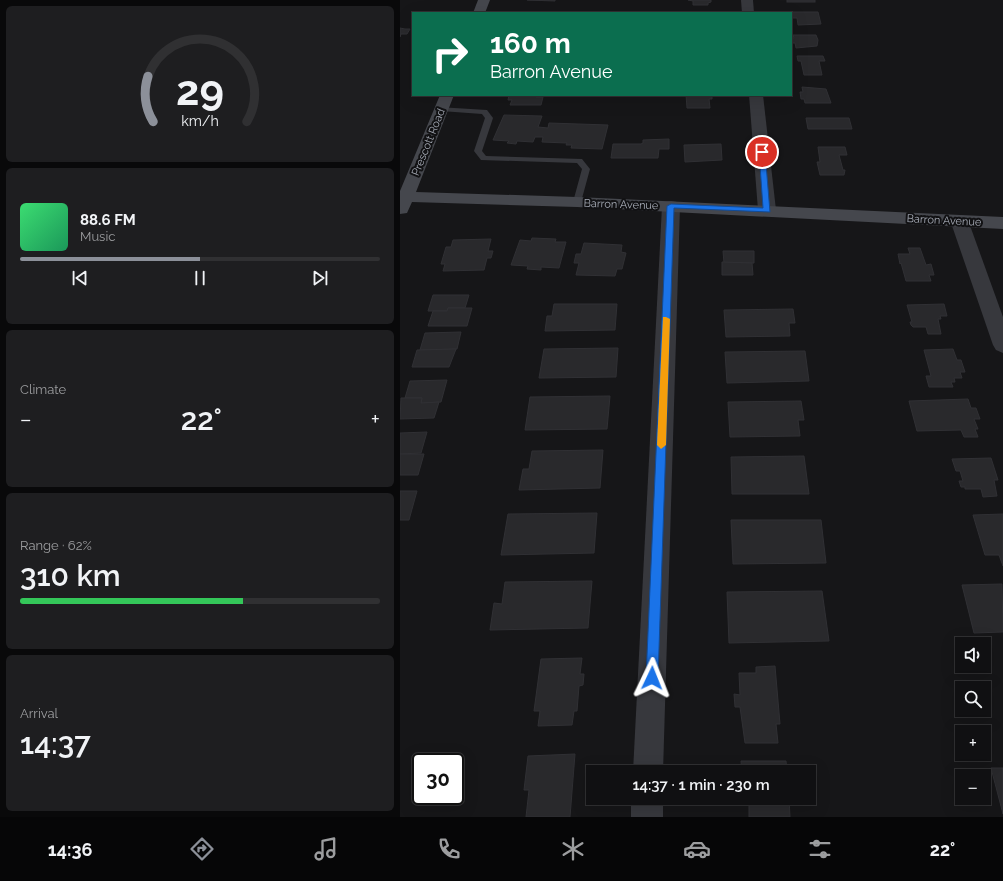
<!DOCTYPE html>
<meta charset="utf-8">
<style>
:root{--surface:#101012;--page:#1e1e20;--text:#f1f3f6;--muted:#9c9d9f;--line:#303032;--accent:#8c9099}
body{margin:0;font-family:Raleway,sans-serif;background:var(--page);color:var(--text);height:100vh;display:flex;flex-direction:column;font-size:15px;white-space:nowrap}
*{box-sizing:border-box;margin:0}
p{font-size:13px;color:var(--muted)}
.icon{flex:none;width:22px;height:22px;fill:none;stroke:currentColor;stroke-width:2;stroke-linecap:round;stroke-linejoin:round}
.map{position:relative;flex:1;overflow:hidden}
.details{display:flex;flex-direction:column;gap:6px;padding:6px;background:#09090a;width:400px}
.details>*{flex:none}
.banner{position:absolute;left:12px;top:12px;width:380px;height:84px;border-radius:0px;box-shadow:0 4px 16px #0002,0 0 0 1px var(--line);background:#0b6e4f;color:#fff;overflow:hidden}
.tools{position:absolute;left:555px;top:637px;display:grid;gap:8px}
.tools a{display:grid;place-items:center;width:36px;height:36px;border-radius:0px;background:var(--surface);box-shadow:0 4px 16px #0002,0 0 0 1px var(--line);font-size:20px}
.speed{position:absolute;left:12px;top:753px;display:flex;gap:8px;font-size:20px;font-weight:700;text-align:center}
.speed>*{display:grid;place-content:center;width:52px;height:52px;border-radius:50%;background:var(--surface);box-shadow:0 4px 16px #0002,0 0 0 1px var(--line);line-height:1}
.speed .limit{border:2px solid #111;border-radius:6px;background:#fff;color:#111}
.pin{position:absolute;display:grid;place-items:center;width:34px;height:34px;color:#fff;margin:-17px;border:2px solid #fff;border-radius:50%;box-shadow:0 1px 4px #0007}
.me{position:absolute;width:44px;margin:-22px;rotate:2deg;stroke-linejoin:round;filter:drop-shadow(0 0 3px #0008)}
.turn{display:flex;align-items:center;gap:14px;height:84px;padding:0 12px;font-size:18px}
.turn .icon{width:52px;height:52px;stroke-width:2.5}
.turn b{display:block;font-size:28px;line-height:34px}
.big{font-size:30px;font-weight:600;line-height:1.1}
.details .card{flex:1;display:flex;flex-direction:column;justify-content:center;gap:6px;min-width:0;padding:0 14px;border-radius:6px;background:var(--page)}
.details .dial{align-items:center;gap:0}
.dial svg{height:104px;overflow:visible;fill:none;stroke:var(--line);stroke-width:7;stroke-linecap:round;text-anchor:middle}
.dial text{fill:var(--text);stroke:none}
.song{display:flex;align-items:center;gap:12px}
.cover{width:48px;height:48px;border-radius:6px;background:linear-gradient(135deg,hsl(140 70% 55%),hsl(150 70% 35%))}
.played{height:4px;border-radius:2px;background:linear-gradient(90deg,var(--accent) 50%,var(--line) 50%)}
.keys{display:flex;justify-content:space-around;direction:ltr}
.heat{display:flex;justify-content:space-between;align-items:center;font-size:22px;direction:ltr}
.charge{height:6px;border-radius:3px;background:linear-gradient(90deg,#34c759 62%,var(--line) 0)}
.trip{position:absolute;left:186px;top:765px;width:230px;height:40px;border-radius:0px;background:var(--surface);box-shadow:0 4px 16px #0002,0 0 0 1px var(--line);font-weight:600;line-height:40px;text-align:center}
.menu{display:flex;height:64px;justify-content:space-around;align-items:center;background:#060607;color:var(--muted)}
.menu .icon{width:28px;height:28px}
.menu .on{color:var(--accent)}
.menu b{font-size:18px;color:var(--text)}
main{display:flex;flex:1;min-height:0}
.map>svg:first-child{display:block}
</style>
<main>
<section class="details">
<div class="card dial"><svg viewBox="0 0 100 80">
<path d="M14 69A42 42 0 1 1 86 69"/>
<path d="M14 69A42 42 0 0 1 10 34" stroke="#8c9099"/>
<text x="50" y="56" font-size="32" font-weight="700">29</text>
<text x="50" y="72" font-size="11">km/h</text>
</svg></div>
<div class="card">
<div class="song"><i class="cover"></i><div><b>88.6 FM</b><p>Music</p></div></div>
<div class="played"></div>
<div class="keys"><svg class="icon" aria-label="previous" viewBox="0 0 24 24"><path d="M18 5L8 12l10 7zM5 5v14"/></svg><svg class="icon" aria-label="pause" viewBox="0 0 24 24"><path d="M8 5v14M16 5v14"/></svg><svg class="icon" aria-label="next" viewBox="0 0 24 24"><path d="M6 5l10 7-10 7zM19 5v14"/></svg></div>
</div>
<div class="card"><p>Climate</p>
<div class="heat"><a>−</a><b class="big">22°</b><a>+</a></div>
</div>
<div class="card"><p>Range · 62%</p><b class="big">310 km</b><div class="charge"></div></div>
<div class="card"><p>Arrival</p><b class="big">14:37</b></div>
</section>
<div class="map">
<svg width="603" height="817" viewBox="0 0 603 817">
<rect width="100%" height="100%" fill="#161618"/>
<!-- building -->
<g fill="#29292c" stroke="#303034">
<path d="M127 0H155V1Z"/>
<path d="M288 0H311V2L308 3V5H293V1Z"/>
<rect x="387" y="0" width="28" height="2"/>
<path d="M389 12H418L421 24 398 25 397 18H391V13Z"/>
<path d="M0 28 5 29H10L7 34H1L0 37Z"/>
<path d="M393 35H416L418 40 417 46 396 48 395 43H391V38H394Z"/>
<path d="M397 56H423L425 61H419L422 75H404L401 61H398Z"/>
<path d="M402 87 426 89 431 103H405L404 99H401L400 92H403Z"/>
<path d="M109 95H136V97H143L141 105H110L112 100H108Z"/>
<path d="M312 95V99H309L310 108H287L286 95Z"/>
<path d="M104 115 142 116 138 127 148 128 149 123 208 125 202 149 171 148 172 145H166L167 143 142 142 143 137H135L133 142 117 141 116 144 107 143 109 141 93 140Z"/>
<path d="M406 118H449L452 129H408Z"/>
<path d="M269 139V149H259L258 158H211L213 144H241L243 143V140Z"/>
<path d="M321 144 322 160 285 162 284 145Z"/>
<path d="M418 147H445L447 155H439L443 170H445L444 175H420L417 162H420Z"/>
<path d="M132 238 156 239 155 242H166L159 268 141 267V270L127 269 128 266 111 265 120 240 131 241Z"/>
<path d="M91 239 88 251H93L91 258H87L84 270 43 271 45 264H41L46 247H51L53 240Z"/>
<path d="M184 243 222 245 221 252 226 253 222 269H217L215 276 176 275 179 263H174L176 254H181Z"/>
<path d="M508 248H520L526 265 531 264 534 275H529L531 281H506L501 263 500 264 498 254H510Z"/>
<path d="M323 251H354V263H324Z"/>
<path d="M322 262 352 263 353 275H322Z"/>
<path d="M33 295H69L65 308H48L47 311H28Z"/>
<path d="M154 304H217L215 330 145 331 147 316H152Z"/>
<path d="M544 304 547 316H540L541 319H538L541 334H528L526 327H513L511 325 510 322H512L507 305Z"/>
<path d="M48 308H72L67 326H28L33 311H47Z"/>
<path d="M393 309 395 323H389L390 336 326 337 324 310Z"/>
<path d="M61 332 57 349 20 350 25 333Z"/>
<path d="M218 348 216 377 139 378 144 349Z"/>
<path d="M56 349 49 367H12L17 350Z"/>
<path d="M553 349 557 360H561L565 372H560L562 378H554L555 382H551L553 387H529L526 376H531L524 350Z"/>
<path d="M405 351 409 381 327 383 325 352Z"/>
<path d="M47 380 41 402 21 403 22 398H5L10 381Z"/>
<path d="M210 396 207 429 125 430 130 397Z"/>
<path d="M1 398H22L21 403 39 402 34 418 0 419Z"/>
<path d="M568 399 571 408H576L580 419H574L578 429H575L578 437H564L561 430 517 431 509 401Z"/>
<path d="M401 401 404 420H398L400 436 330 437 328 402Z"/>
<path d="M27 432 21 453 0 454V433Z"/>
<path d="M203 450 200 488 119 490 123 469H129L132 451Z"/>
<path d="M0 454H24L18 475H0Z"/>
<path d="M404 456 409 494H332L331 457Z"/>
<path d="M591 458 598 480H594L597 496 583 497 581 489H565V487H561L559 481H563L560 471H556L552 459Z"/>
<path d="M0 491H17L9 520H0Z"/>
<path d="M197 513 194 553 101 555 108 514Z"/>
<path d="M603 514V566L599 555H585L573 515Z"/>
<path d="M331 520H421L426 563 333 564Z"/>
<path d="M192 581 188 628 90 630 94 603 102 604 105 582Z"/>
<path d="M602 584 603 632 574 633 562 585Z"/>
<path d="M422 591 429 641 329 643 327 592Z"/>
<path d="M182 658 180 674H184L183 685 179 686 177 711H174L172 725 138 726 140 711H134L141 659Z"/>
<path d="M375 666 380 724H376L378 743H345L340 707H335L334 694 340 695 339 673H356V667Z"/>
<path d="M175 754 170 817H126L129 790H124L128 756Z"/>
<path d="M341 761H386L387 772H342Z"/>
<path d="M591 768H603V814Z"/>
<path d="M349 798H389L390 817H349Z"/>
</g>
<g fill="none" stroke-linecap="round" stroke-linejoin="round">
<!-- lane -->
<path fill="#37383d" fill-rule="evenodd" d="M38 107 87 110 93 118 82 151 86 156 182 159 190 169 181 202 177 205 173 202 182 169 177 163 81 160 74 151 85 118 82 114 41 111H38Z"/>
<!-- street -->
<g fill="#37383d" fill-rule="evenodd">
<path d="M341 0H353L354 13H342Z"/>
<path d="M349 95H363L376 210 373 214 367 215 361 214 358 210Z"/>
<path d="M271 201 277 202 280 206 263 772H233L262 206 265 202Z"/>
<path d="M559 215 565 216 568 220 603 317V353L596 350 593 345 550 220 553 216Z"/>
<rect x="231" y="798" width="32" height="19"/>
</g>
<!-- secondary -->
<g fill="#45474d" fill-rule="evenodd">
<path d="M78 0H90L85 13H73Z"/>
<path d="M40 95H54L16 192 177 197 603 217V229L177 207 12 202 7 213 0 214V191Z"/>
</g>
</g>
<!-- route -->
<path fill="#1a73e8" stroke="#114b97" d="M359 151 365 152 370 212 274 208 258 678 256 682 252 683 248 682 246 678 267 206 271 204 363 208Z"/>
<!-- slow -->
<path fill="#f59e0b" d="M263 317H266L270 319 266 445 261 449 257 445Z"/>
<g text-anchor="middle" stroke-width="4" stroke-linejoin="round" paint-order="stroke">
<!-- far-street labels -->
<g font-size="11" fill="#a8adb8" stroke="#111113">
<text transform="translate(28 142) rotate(-68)" y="4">Prescott Road</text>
<text transform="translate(221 204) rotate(2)" y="4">Barron Avenue</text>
<text transform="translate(544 220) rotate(3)" y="4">Barron Avenue</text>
</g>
</g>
</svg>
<div class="tools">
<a><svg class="icon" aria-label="sound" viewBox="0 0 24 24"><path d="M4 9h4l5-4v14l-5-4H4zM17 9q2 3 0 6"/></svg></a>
<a><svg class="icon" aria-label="search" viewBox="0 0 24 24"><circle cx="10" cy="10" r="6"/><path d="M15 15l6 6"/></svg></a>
<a>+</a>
<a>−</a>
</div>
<div class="speed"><div class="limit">30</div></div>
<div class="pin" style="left:362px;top:152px;background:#d93025"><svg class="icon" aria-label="arrive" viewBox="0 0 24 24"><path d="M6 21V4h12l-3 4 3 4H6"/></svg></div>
<svg class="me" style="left:252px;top:678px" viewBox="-20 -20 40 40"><path d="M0-17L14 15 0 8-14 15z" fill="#1a73e8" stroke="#fff" stroke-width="4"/></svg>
<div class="trip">14:37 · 1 min · 230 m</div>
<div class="banner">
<div class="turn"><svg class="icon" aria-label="right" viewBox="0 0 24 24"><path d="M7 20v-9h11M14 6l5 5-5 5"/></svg><div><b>160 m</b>Barron Avenue</div></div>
</div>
</div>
</main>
<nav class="menu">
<b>14:36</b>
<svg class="icon on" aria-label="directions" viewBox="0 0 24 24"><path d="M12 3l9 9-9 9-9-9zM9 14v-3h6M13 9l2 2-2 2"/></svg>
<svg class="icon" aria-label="music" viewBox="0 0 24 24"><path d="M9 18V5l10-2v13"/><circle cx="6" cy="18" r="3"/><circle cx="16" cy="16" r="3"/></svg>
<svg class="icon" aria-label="phone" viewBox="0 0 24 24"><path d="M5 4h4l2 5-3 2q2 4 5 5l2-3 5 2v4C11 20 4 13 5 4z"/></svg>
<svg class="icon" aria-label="climate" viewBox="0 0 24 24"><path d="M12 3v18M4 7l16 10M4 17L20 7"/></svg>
<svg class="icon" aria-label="car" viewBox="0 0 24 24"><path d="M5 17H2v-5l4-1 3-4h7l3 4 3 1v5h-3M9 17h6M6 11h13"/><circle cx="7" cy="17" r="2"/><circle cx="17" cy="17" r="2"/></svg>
<svg class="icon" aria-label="filters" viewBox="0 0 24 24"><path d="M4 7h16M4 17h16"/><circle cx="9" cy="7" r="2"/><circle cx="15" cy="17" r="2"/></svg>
<b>22°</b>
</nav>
